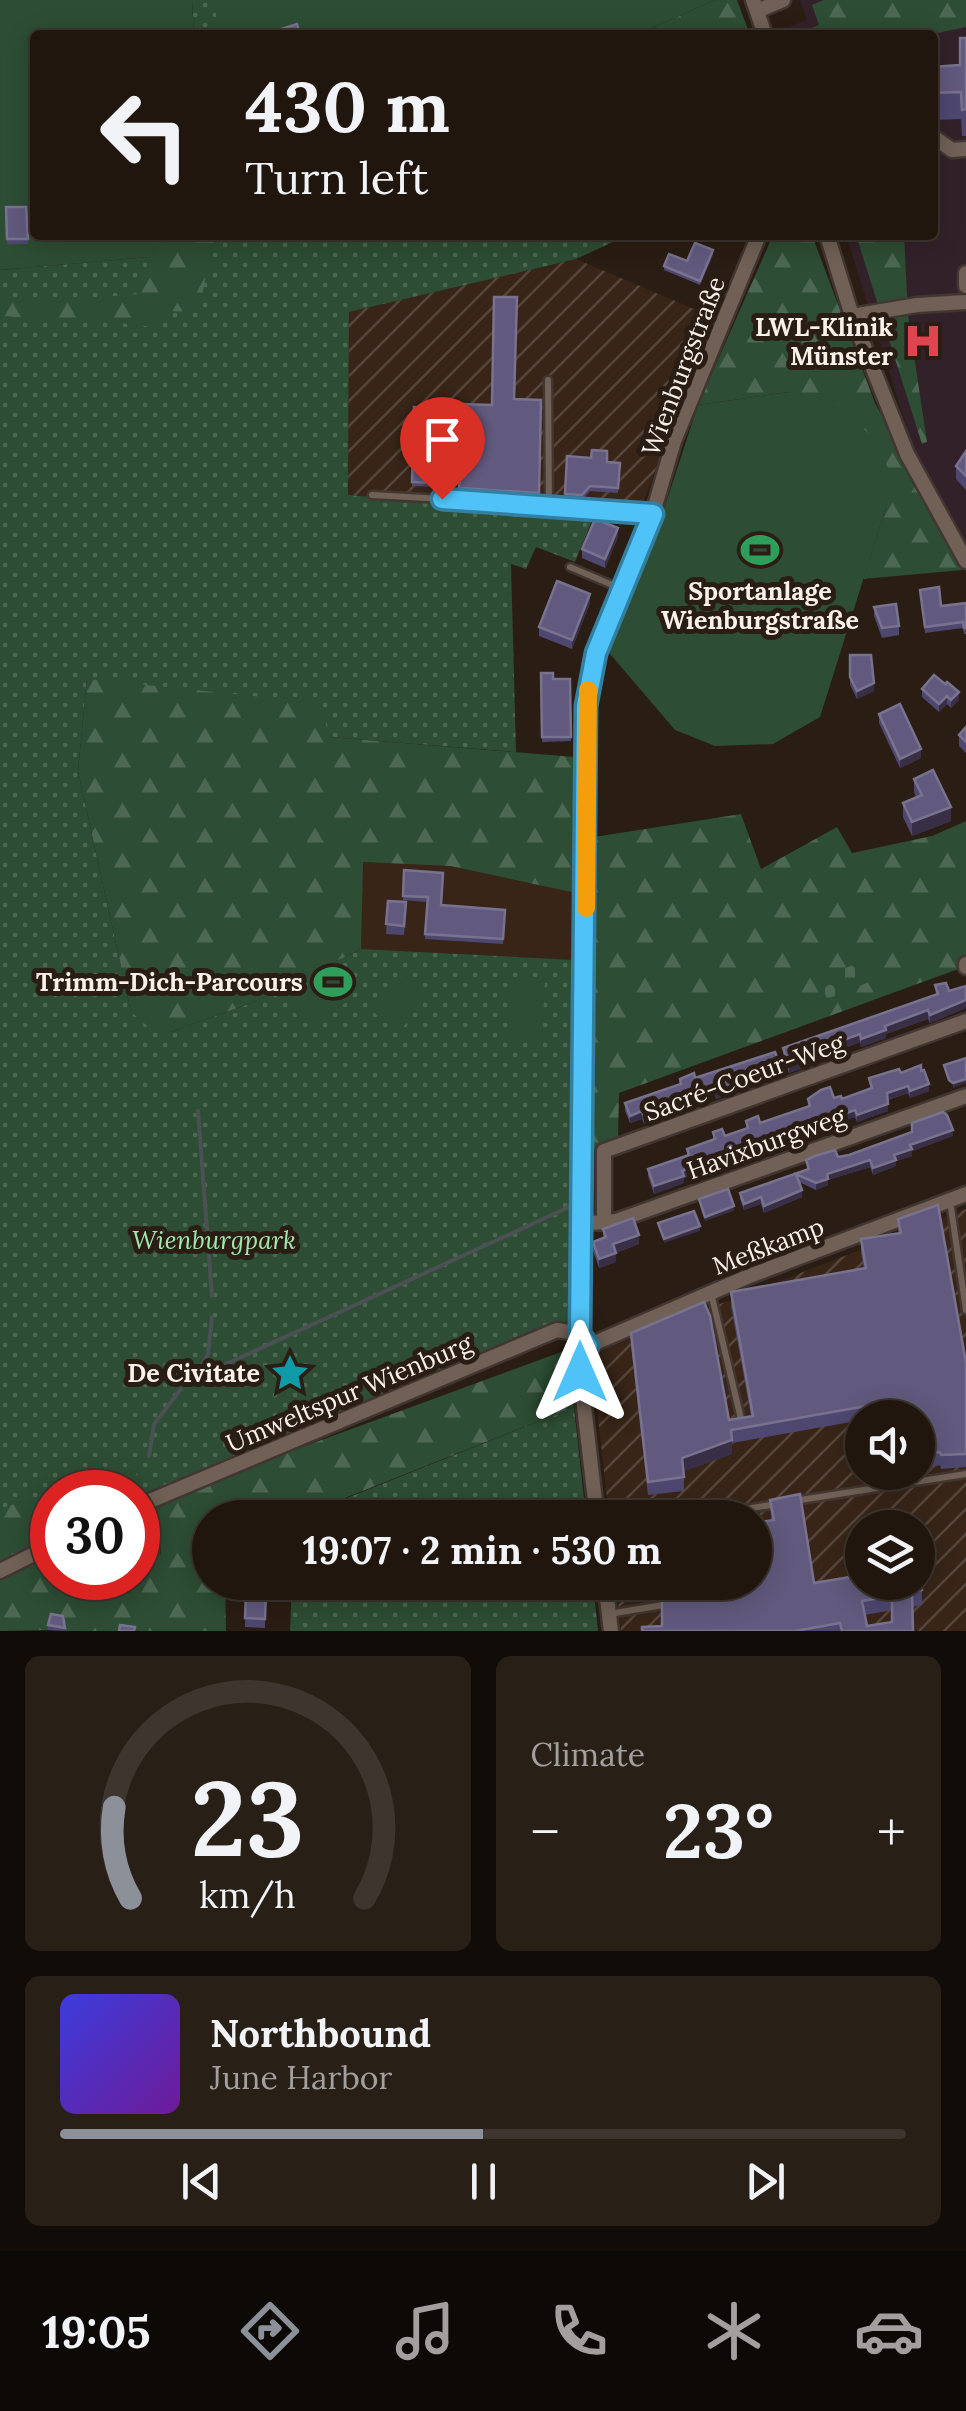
<!DOCTYPE html>
<meta charset="utf-8">
<style>
:root{--surface:#20160e;--page:#281f17;--text:#f1f3f6;--muted:#a29f9e;--line:#3d352e;--accent:#8c9099}
body{margin:0;font-family:Lora,serif;background:var(--page);color:var(--text);height:100vh;display:flex;flex-direction:column;font-size:38px;white-space:nowrap}
*{box-sizing:border-box;margin:0}
p{font-size:32px;color:var(--muted)}
.icon{flex:none;width:55px;height:55px;fill:none;stroke:currentColor;stroke-width:2;stroke-linecap:round;stroke-linejoin:round}
.map{position:relative;height:1631px;overflow:hidden}
.details{display:flex;flex-direction:column;gap:25px;padding:25px;background:#120c08;flex:1}
.details>*{flex:none}
.top-card{position:absolute;left:30px;top:30px;width:908px;height:210px;border-radius:10px;box-shadow:0 5px 25px #0003,0 0 0 2px var(--line);background:#20160e;color:var(--text);overflow:hidden}
.tools{position:absolute;left:845px;top:1400px;display:grid;gap:20px}
.tools a{display:grid;place-items:center;width:90px;height:90px;border-radius:50%;background:var(--surface);box-shadow:0 5px 25px #0003,0 0 0 2px var(--line);font-size:50px}
.speed{position:absolute;left:30px;top:1470px;display:flex;gap:20px;font-size:50px;font-weight:700;text-align:center}
.speed>*{display:grid;place-content:center;width:130px;height:130px;border-radius:50%;background:var(--surface);box-shadow:0 5px 25px #0003,0 0 0 2px var(--line);line-height:1}
.speed .limit{border:15px solid #d22;background:#fff;color:#111}
.pin{position:absolute;display:grid;place-items:center;width:85px;height:85px;color:#fff;margin:-102px -42px;border-radius:50% 50% 50% 0;rotate:-45deg;box-shadow:0 0 10px #0007}
.pin .icon{rotate:45deg}
.me{position:absolute;width:110px;margin:-55px;rotate:0deg;stroke-linejoin:round;filter:drop-shadow(0 0 8px #0008)}
.turn{display:flex;align-items:center;gap:35px;height:210px;padding:0 50px;font-size:45px}
.turn .icon{width:130px;height:130px;stroke-width:2.5}
.turn b{display:block;font-size:70px;line-height:85px}
.big{font-size:75px;font-weight:700;line-height:1.1}
.details .tile{flex:1;display:flex;flex-direction:column;justify-content:center;gap:15px;min-width:0;padding:0 35px;border-radius:15px;background:var(--page)}
.details .dial{align-items:center;gap:0}
.dial svg{height:260px;overflow:visible;fill:none;stroke:var(--line);stroke-width:7;stroke-linecap:round;text-anchor:middle}
.dial text{fill:var(--text);stroke:none}
.song{display:flex;align-items:center;gap:30px}
.cover{width:120px;height:120px;border-radius:15px;background:linear-gradient(135deg,hsl(240 70% 55%),hsl(280 70% 35%))}
.played{height:10px;border-radius:5px;background:linear-gradient(90deg,var(--accent) 50%,var(--line) 50%)}
.keys{display:flex;justify-content:space-around;direction:ltr}
.heat{display:flex;justify-content:space-between;align-items:center;font-size:55px;direction:ltr}
.details .tiles{flex:1;display:grid;gap:25px;grid-template-columns:1fr 1fr}
.tile:last-child{grid-column:span 2}
.trip{position:absolute;left:192px;top:1500px;width:580px;height:100px;border-radius:50px;background:var(--surface);box-shadow:0 5px 25px #0003,0 0 0 2px var(--line);font-weight:700;line-height:100px;text-align:center}
.menu{display:flex;height:160px;justify-content:space-around;align-items:center;background:#0d0906;color:var(--muted)}
.menu .icon{width:70px;height:70px}
.menu .selected{color:var(--accent)}
.menu b{font-size:45px;color:var(--text)}
.map>svg:first-child{display:block}
</style>
<div class="map">
<svg width="966" height="1631" viewBox="0 0 966 1631">
<defs>
<pattern id="industrial-furrows" width="10" height="10" patternUnits="userSpaceOnUse" patternTransform="scale(2.5)"><rect width="10" height="10" fill="#382518"/><path d="M-1 1l2-2M0 10L10 0M9 11l2-2" fill="none" stroke="#56453a"/></pattern>
<pattern id="grass-dots" width="8" height="8" patternUnits="userSpaceOnUse" patternTransform="scale(2.5)"><rect width="8" height="8" fill="#2d4d34"/><path d="M2 2h.1M6 6h.1" fill="none" stroke="#4c6752" stroke-width="1.8" stroke-linecap="round"/></pattern>
<pattern id="forest-firs" width="22" height="20" patternUnits="userSpaceOnUse" patternTransform="scale(2.5)"><rect width="22" height="20" fill="#2d4d34"/><path d="M5 1l3.5 6h-7zM16 11l3.5 6h-7z" fill="#4c6752"/></pattern>
<pattern id="cemetery-stones" width="16" height="16" patternUnits="userSpaceOnUse" patternTransform="scale(2.5)"><rect width="16" height="16" fill="#2d4d34"/><path d="M2 7V4a2 2 0 0 1 4 0v3zM10 15v-3a2 2 0 0 1 4 0v3z" fill="#4c6752"/></pattern>
</defs>
<rect width="100%" height="100%" fill="#2a1d13"/>
<!-- built -->
<path fill="#382518" d="M362 862 450 866 576 893V960L361 949Z"/>
<!-- industrial -->
<g fill="url(#industrial-furrows)" fill-rule="evenodd">
<path d="M576 259 713 317 637 519 348 495 349 312Z"/>
<path d="M966 1209V1631H621L616 1583 755 1582V1518L609 1517 591 1354ZM862 1418H918V1472H862ZM862 1528H918V1582H862Z"/>
</g>
<!-- medical -->
<path fill="#332129" d="M800 0H966V541L913 447 846 235H932V35H783L781 30 807 20Z"/>
<!-- grass -->
<g fill="url(#grass-dots)" fill-rule="evenodd">
<path d="M192 0H216V35H194Z"/>
<path d="M172 235H628L576 259 349 312 348 495 594 516 575 562 536 547 526 569 511 564 516 752 329 737 87 679 78 771 131 1012 171 1032 254 1002 361 949 576 960 572 1320 150 1496 164 1572 0 1631V270L149 257ZM52 1492H138V1578H52Z"/>
<path d="M574 1407 586 1517 297 1518Z"/>
<path d="M292 1583H593L598 1631H290Z"/>
</g>
<!-- forest -->
<g fill="url(#forest-firs)" fill-rule="evenodd">
<path d="M715 0H737L750 35H720L714 29 700 35H636Z"/>
<path d="M824 0H966V27L928 35H794L819 25 812 5Z"/>
<path d="M172 235H218L207 269 199 312 164 311 162 328 104 321 0 316V296L42 302 139 294 149 257Z"/>
<path d="M773 235H812L875 403 962 570 863 579 886 507 789 392 698 405Z"/>
<path d="M856 235H904L908 316 927 442 922 444Z"/>
<path d="M87 679 321 703 329 737 575 757 576 893 450 866 363 862 361 949 254 1002 171 1032 152 1030 131 1012 78 771Z"/>
<path d="M741 814 761 869 837 827 852 853 932 836 966 821V958L959 961 961 968 619 1093 618 1141 590 1151 594 837Z"/>
<path d="M564 1351 574 1407 297 1517 210 1518V1582L225 1583 226 1631H65L51 1620 48 1630 0 1631V1510L11 1505 134 1466 162 1563 155 1501ZM52 1492H138V1578H52Z"/>
</g>
<!-- cemetery -->
<path fill="url(#cemetery-stones)" d="M866 960 874 980 827 999 819 978Z"/>
<!-- garden -->
<g fill="#2d4d34">
<path d="M0 0H192L194 35H35V235H172L149 257 0 270Z"/>
<path d="M216 0H715L636 35H216Z"/>
<path d="M789 392 833 399 870 435 888 468 886 507 820 717 773 744 715 746 675 730 605 648 660 521 698 405Z"/>
<path d="M348 967 350 1001 301 1024 287 996Z"/>
<path d="M514 977 545 979 542 1038 511 1037Z"/>
<path d="M400 979 425 996 400 1032 375 1014Z"/>
</g>
<g fill="none" stroke-linecap="round" stroke-linejoin="round">
<!-- stream -->
<g stroke="#4b5054" stroke-width="4">
<path d="M198 1111 212 1296"/>
<path d="M197 1374 208 1354 212 1317"/>
<path d="M189 1381 567 1208"/>
<path d="M149 1456 154 1424 181 1389"/>
</g>
<!-- service casing -->
<g stroke="#413631" stroke-width="11">
<g id="service">
<path d="M548 380 549 505 652 513"/>
<path d="M372 495 549 505"/>
<path d="M570 567 622 589"/>
<path d="M950 1201 966 1310"/>
<path d="M711 1293 741 1419"/>
<path d="M794 1501 966 1474"/>
<path d="M689 1518 777 1504"/>
<path d="M678 1582 680 1601"/>
<path d="M609 1614 669 1604"/>
</g>
</g>
<!-- minor casing -->
<g stroke="#413631" stroke-width="19">
<g id="minor">
<path d="M753 0 765 35"/>
<path d="M757 11 783 0"/>
<path d="M932 136 952 150 966 149"/>
<path d="M827 235 852 316 907 454 966 561"/>
<path d="M966 273V286"/>
<path d="M852 316 917 305 966 302"/>
<path d="M966 964V967"/>
<path d="M604 1223V1151L966 1021"/>
<path d="M579 1224 616 1221 966 1096"/>
<path d="M588 1346 580 1334 589 679 596 653 651 520 674 441 759 235"/>
<path d="M588 1346 747 1277 966 1194"/>
<path d="M588 1346 583 1353 580 1372 597 1518"/>
<path d="M138 1506 557 1330 580 1334"/>
<path d="M0 1571 52 1545"/>
<path d="M605 1582 611 1631"/>
</g>
</g>
<!-- service -->
<use href="#service" stroke="#706055" stroke-width="6"/>
<!-- minor -->
<use href="#minor" stroke="#706055" stroke-width="14"/>
</g>
<!-- wall -->
<g fill="#4e4871" fill-rule="evenodd">
<path d="M960 38H966V136H962L961 119 932 120V67L960 65Z"/>
<path d="M6 207H26L28 244H7Z"/>
<path d="M713 255 700 285 664 270V266Z"/>
<path d="M514 399 541 400 539 498 459 493V481H437L436 487 412 486 414 407 462 409 492 405Z"/>
<path d="M966 451V490L956 479V466Z"/>
<path d="M607 462 620 463 618 493 590 491 582 500 565 499V494Z"/>
<path d="M618 537 605 568 582 558V549Z"/>
<path d="M920 590 941 606 966 603V634H964L963 628 925 633Z"/>
<path d="M590 603 572 649 539 636V627Z"/>
<path d="M874 607 899 626V635L882 638 874 616Z"/>
<path d="M850 655 874 691 857 699 850 685Z"/>
<path d="M541 673 553 679H570L571 741 542 742Z"/>
<path d="M922 689 959 700 951 708 947 704 939 712 922 697Z"/>
<path d="M879 714 921 758 900 768 879 723Z"/>
<path d="M966 727V753L959 746V735Z"/>
<path d="M914 779 951 821 912 836 903 817V803L916 797 914 792Z"/>
<path d="M404 870 441 906 505 910 503 944 425 939 427 902 403 900Z"/>
<path d="M388 901 406 902 404 935 386 934Z"/>
<path d="M935 985 949 991 966 986V1008L930 1023 928 1019 886 1034V1038L861 1047 860 1042 838 1051 837 1048 818 1055V1063L789 1073 783 1056V1048L936 995Z"/>
<path d="M778 1068 745 1081V1089L716 1099 715 1094 673 1108V1114L644 1124 642 1119 630 1123 625 1111V1103L680 1084V1079L695 1078Z"/>
<path d="M921 1071 929 1091 910 1098 908 1093 888 1100V1111L857 1122 855 1117 802 1135 684 1178V1183L654 1194 648 1176V1169L687 1156V1149L713 1140V1132L725 1136 746 1128V1121L760 1123 808 1107V1099H842L870 1089 869 1078Z"/>
<path d="M953 1136 912 1151V1156L896 1161V1166L873 1175 870 1167 828 1180V1185L816 1190 799 1182 802 1197 764 1213 761 1204 744 1210 740 1199V1193L807 1170 806 1160 838 1157Z"/>
<path d="M898 1219 966 1363V1467L941 1469 940 1465 932 1467V1463L918 1466V1418H890L889 1415 862 1418V1420L732 1443V1454L684 1471V1491L648 1495 631 1346V1333L729 1420 751 1416 731 1306V1292L864 1269 861 1253V1239L898 1233Z"/>
<path d="M603 1229 639 1244 616 1253V1262L599 1268 593 1251V1242L603 1238Z"/>
<path d="M770 1500 814 1583 922 1590V1605L912 1607 913 1631H642L662 1626 733 1595 732 1582H755L767 1569 761 1537V1522L771 1520ZM892 1610V1622L867 1626 865 1615Z"/>
<path d="M631 1582H651V1594L632 1595Z"/>
<path d="M698 1582H719V1588L700 1591Z"/>
<path d="M228 1583 244 1584 243 1599 228 1598Z"/>
<path d="M246 1591 266 1592 265 1628 245 1627Z"/>
<path d="M63 1616 65 1631 48 1630V1625Z"/>
</g>
<!-- shaded-wall -->
<g fill="#382f46">
<path d="M713 250V255L700 285V281Z"/>
<path d="M618 528V537L605 568V559Z"/>
<path d="M590 594V603L572 649V640Z"/>
<path d="M874 683V691L857 699V691Z"/>
<path d="M959 692V700L951 708V700Z"/>
<path d="M947 696V704L939 712V704Z"/>
<path d="M921 749V758L900 768V759Z"/>
<path d="M951 807V821L912 836V822Z"/>
<path d="M966 1000V1008L930 1023V1015Z"/>
<path d="M928 1010V1019L886 1034V1038L861 1047V1039L885 1026Z"/>
<path d="M860 1034V1042L838 1051V1042Z"/>
<path d="M837 1040V1048L818 1055V1063L789 1073V1065L815 1048Z"/>
<path d="M778 1060V1068L743 1082V1074Z"/>
<path d="M966 1079V1083L953 1088V1083Z"/>
<path d="M745 1081V1089L716 1099V1091Z"/>
<path d="M929 1084V1091L910 1098V1091Z"/>
<path d="M715 1086V1094L673 1108V1114L644 1124V1117L671 1101Z"/>
<path d="M908 1086V1093L887 1100V1093Z"/>
<path d="M888 1104V1111L857 1122V1115Z"/>
<path d="M855 1110V1117L684 1178V1183L654 1194V1186L682 1171Z"/>
<path d="M642 1111V1119L630 1123V1116Z"/>
<path d="M953 1130V1136L912 1151V1156L896 1161V1166L873 1175V1168L910 1145Z"/>
<path d="M870 1160V1167L828 1180V1185L816 1190V1183L827 1174Z"/>
<path d="M802 1190V1197L764 1213V1206Z"/>
<path d="M761 1197V1204L744 1210V1204Z"/>
<path d="M734 1206V1211L705 1221V1217Z"/>
<path d="M700 1226V1231L664 1243V1239Z"/>
<path d="M639 1235V1244L613 1254V1244Z"/>
<path d="M616 1253V1262L599 1268V1259Z"/>
<path d="M732 1440V1454L682 1472V1458Z"/>
</g>
<!-- building -->
<g fill="#615a7e" stroke="#79728f" stroke-width="2.5" fill-rule="evenodd">
<path d="M297 24 300 35H276L275 31Z"/>
<path d="M960 38H966V109L962 110 961 92 932 93V67L960 65Z"/>
<path d="M6 207H26L28 239H7Z"/>
<path d="M695 243 713 250 700 281 664 266 669 254 687 261Z"/>
<path d="M494 297H517L514 399 541 400 539 493 459 488 460 477 437 476 436 483 412 482 414 407 462 409V404L492 405Z"/>
<path d="M592 450 607 451V462L620 463 618 488 590 486 582 495 565 494 567 456 591 458Z"/>
<path d="M966 451V476L956 466Z"/>
<path d="M595 519 618 528 605 559 582 549Z"/>
<path d="M557 581 590 594 572 640 539 627Z"/>
<path d="M939 587 941 606 966 603V628H964L963 622 925 627 920 590Z"/>
<path d="M896 604 899 626 882 628 874 607Z"/>
<path d="M850 655H871L874 683 857 691 850 677Z"/>
<path d="M541 673H553V679H570L571 737H542Z"/>
<path d="M934 675 945 684 947 682 959 692 951 700 947 696 939 704 922 689Z"/>
<path d="M900 704 921 749 900 759 879 714Z"/>
<path d="M966 727V742L959 735Z"/>
<path d="M933 770 951 807 912 822 903 803 922 795 914 779Z"/>
<path d="M404 870 443 873 441 905 505 910 503 939 425 934 428 897 403 896Z"/>
<path d="M388 901 406 902 404 926 386 924Z"/>
<path d="M946 983 949 991 966 986V1000L930 1015 928 1010 885 1026 886 1030 861 1039 860 1034 838 1042 837 1040 815 1048 818 1055 789 1065 783 1048 938 994 935 985Z"/>
<path d="M775 1052 778 1060 743 1074 745 1081 716 1091 715 1086 671 1101 673 1107 644 1117 642 1111 630 1116 625 1103 681 1084 680 1079 694 1073 695 1078Z"/>
<path d="M966 1058V1079L953 1083 949 1080 944 1065Z"/>
<path d="M921 1065V1071L924 1070 929 1084 910 1091 908 1086 887 1093 888 1104 857 1115 855 1110 802 1128 682 1171 684 1176 654 1186 648 1169 689 1155 687 1149 715 1139 713 1132 722 1129 725 1136 748 1128 746 1121 758 1116 760 1123 810 1106 808 1099 821 1090 830 1087 834 1098 841 1096 842 1099 872 1088 869 1078 899 1069 901 1073Z"/>
<path d="M943 1112 947 1115 953 1130 910 1145 912 1149 894 1155 896 1160 873 1168 870 1160 827 1174 828 1179 816 1183 796 1174 802 1190 764 1206 761 1197 744 1204 740 1193 809 1169 806 1160 815 1156 835 1150 838 1157 849 1155 912 1132V1123Z"/>
<path d="M728 1189 734 1206 705 1217 699 1199Z"/>
<path d="M938 1205 966 1363V1454L941 1455 940 1452 932 1453V1449L918 1452V1418H892L889 1402 731 1430 732 1440 682 1458 684 1477 648 1482 631 1333 704 1302 710 1316 729 1420 753 1416 731 1292 866 1268 861 1239 901 1233 898 1219Z"/>
<path d="M694 1211 700 1226 664 1239 658 1223Z"/>
<path d="M633 1218 639 1235 613 1244 616 1253 599 1259 593 1242 606 1237 603 1229Z"/>
<path d="M800 1494 814 1583 862 1575V1582H918V1566L922 1590 912 1592 913 1631H842L840 1623 795 1631H642V1627L662 1626V1597L735 1595 733 1582H755V1571L769 1569 761 1522 774 1520 770 1500ZM892 1596V1622L867 1626 862 1601Z"/>
<path d="M228 1583 244 1584 243 1594H228Z"/>
<path d="M246 1591 266 1592 265 1619 245 1618Z"/>
<path d="M51 1614 63 1616 65 1628 48 1625Z"/>
<path d="M120 1625 135 1627 134 1631H119Z"/>
</g>
<g fill="none" stroke-linecap="round" stroke-linejoin="round">
<!-- route casing -->
<g stroke="#337fa1" stroke-width="25">
<path id="route" d="M442 499 653 514 596 653 586 706 580 1334 588 1346 583 1353 580 1372"/>
</g>
<!-- route -->
<use href="#route" stroke="#4fc3f7" stroke-width="18"/>
<!-- slow -->
<path stroke="#f59e0b" stroke-width="18" d="M586 908 588 690"/>
</g>
<!-- icons -->
<defs>
<g id="hospital-bare" transform="scale(3)"><path d="M-5-5h3v3.5h4V-5h3V5h-3V1.5h-4V5h-3Z" fill="#e0444e" stroke="#2a1d13" stroke-width="2.5" paint-order="stroke"/></g>
<g id="stadium-bare" transform="scale(3)"><path d="M0-5a6.5 5 0 1 0 0 10a6.5 5 0 1 0 0-10ZM-3.5-1.8h7v3.6h-7Z" fill="#2e9e5b" stroke="#2a1d13" stroke-width="2.5" paint-order="stroke"/></g>
<g id="sight-bare" transform="scale(3)"><path d="M0-6L1.8-2.2L6-1.7L2.9 1.2L3.7 5.4L0 3.3L-3.7 5.4L-2.9 1.2L-6-1.7L-1.8-2.2Z" fill="#0f9aa8" stroke="#2a1d13" stroke-width="2.5" paint-order="stroke"/></g>
</defs>
<g fill-rule="evenodd">
<use href="#hospital-bare" x="923" y="341"/>
<use href="#stadium-bare" x="760" y="550"/>
<use href="#stadium-bare" x="333" y="982"/>
<use href="#sight-bare" x="290" y="1373"/>
</g>
<g text-anchor="middle" stroke-width="10" stroke-linejoin="round" paint-order="stroke">
<!-- poi labels -->
<g font-size="25" font-weight="bold" fill="#fbf1eb" stroke="#2a1d13" text-anchor="end">
<text x="893" y="336">LWL-Klinik<tspan x="893" dy="29">Münster</tspan></text>
<text x="760" y="600" text-anchor="middle">Sportanlage<tspan x="760" dy="29">Wienburgstraße</tspan></text>
<text x="303" y="991">Trimm-Dich-Parcours</text>
<text x="260" y="1382">De Civitate</text>
</g>
<!-- street labels -->
<g font-size="25" fill="#fbf1eb" stroke="#2a1d13">
<text transform="translate(683 366) rotate(-69)" y="9">Wienburgstraße</text>
<text transform="translate(744 1077) rotate(-20)" y="9">Sacré-Coeur-Weg</text>
<text transform="translate(766 1143) rotate(-20)" y="9">Havixburgweg</text>
<text transform="translate(768 1246) rotate(-21)" y="9">Meßkamp</text>
<text transform="translate(349 1393) rotate(-23)" y="9">Umweltspur Wienburg</text>
</g>
<!-- park labels -->
<g font-size="25" font-style="italic" fill="#a1e8af" stroke="#2a1d13">
<text x="214" y="1249">Wienburgpark</text>
</g>
</g>
</svg>
<div class="tools">
<a><svg class="icon" aria-label="sound" viewBox="0 0 24 24"><path d="M4 9h4l5-4v14l-5-4H4zM17 9q2 3 0 6"/></svg></a>
<a><svg class="icon" aria-label="layers" viewBox="0 0 24 24"><path d="M12 4l9 5-9 5-9-5zM3 14l9 5 9-5"/></svg></a>
</div>
<div class="speed"><div class="limit">30</div></div>
<div class="pin" style="left:442px;top:499px;background:#d93025"><svg class="icon" aria-label="arrive" viewBox="0 0 24 24"><path d="M6 21V4h12l-3 4 3 4H6"/></svg></div>
<svg class="me" style="left:580px;top:1372px" viewBox="-20 -20 40 40"><path d="M0-17L14 15 0 8-14 15z" fill="#4fc3f7" stroke="#fff" stroke-width="4"/></svg>
<div class="trip">19:07 · 2 min · 530 m</div>
<div class="top-card">
<div class="turn"><svg class="icon" aria-label="left" viewBox="0 0 24 24"><path d="M17 20v-9H6M10 6l-5 5 5 5"/></svg><div><b>430 m</b>Turn left</div></div>
</div>
</div>
<section class="details">
<div class="tiles">
<div class="tile dial"><svg viewBox="0 0 100 80">
<path d="M14 69A42 42 0 1 1 86 69"/>
<path d="M14 69A42 42 0 0 1 9 41" stroke="#8c9099"/>
<text x="50" y="56" font-size="32" font-weight="700">23</text>
<text x="50" y="72" font-size="11">km/h</text>
</svg></div>
<div class="tile"><p>Climate</p>
<div class="heat"><a>−</a><b class="big">23°</b><a>+</a></div>
</div>
<div class="tile">
<div class="song"><i class="cover"></i><div><b>Northbound</b><p>June Harbor</p></div></div>
<div class="played"></div>
<div class="keys"><svg class="icon" aria-label="previous" viewBox="0 0 24 24"><path d="M18 5L8 12l10 7zM5 5v14"/></svg><svg class="icon" aria-label="pause" viewBox="0 0 24 24"><path d="M8 5v14M16 5v14"/></svg><svg class="icon" aria-label="next" viewBox="0 0 24 24"><path d="M6 5l10 7-10 7zM19 5v14"/></svg></div>
</div>
</div>
</section>
<nav class="menu">
<b>19:05</b>
<svg class="icon selected" aria-label="directions" viewBox="0 0 24 24"><path d="M12 3l9 9-9 9-9-9zM9 14v-3h6M13 9l2 2-2 2"/></svg>
<svg class="icon" aria-label="music" viewBox="0 0 24 24"><path d="M9 18V5l10-2v13"/><circle cx="6" cy="18" r="3"/><circle cx="16" cy="16" r="3"/></svg>
<svg class="icon" aria-label="phone" viewBox="0 0 24 24"><path d="M5 4h4l2 5-3 2q2 4 5 5l2-3 5 2v4C11 20 4 13 5 4z"/></svg>
<svg class="icon" aria-label="climate" viewBox="0 0 24 24"><path d="M12 3v18M4 7l16 10M4 17L20 7"/></svg>
<svg class="icon" aria-label="car" viewBox="0 0 24 24"><path d="M5 17H2v-5l4-1 3-4h7l3 4 3 1v5h-3M9 17h6M6 11h13"/><circle cx="7" cy="17" r="2"/><circle cx="17" cy="17" r="2"/></svg>
</nav>
